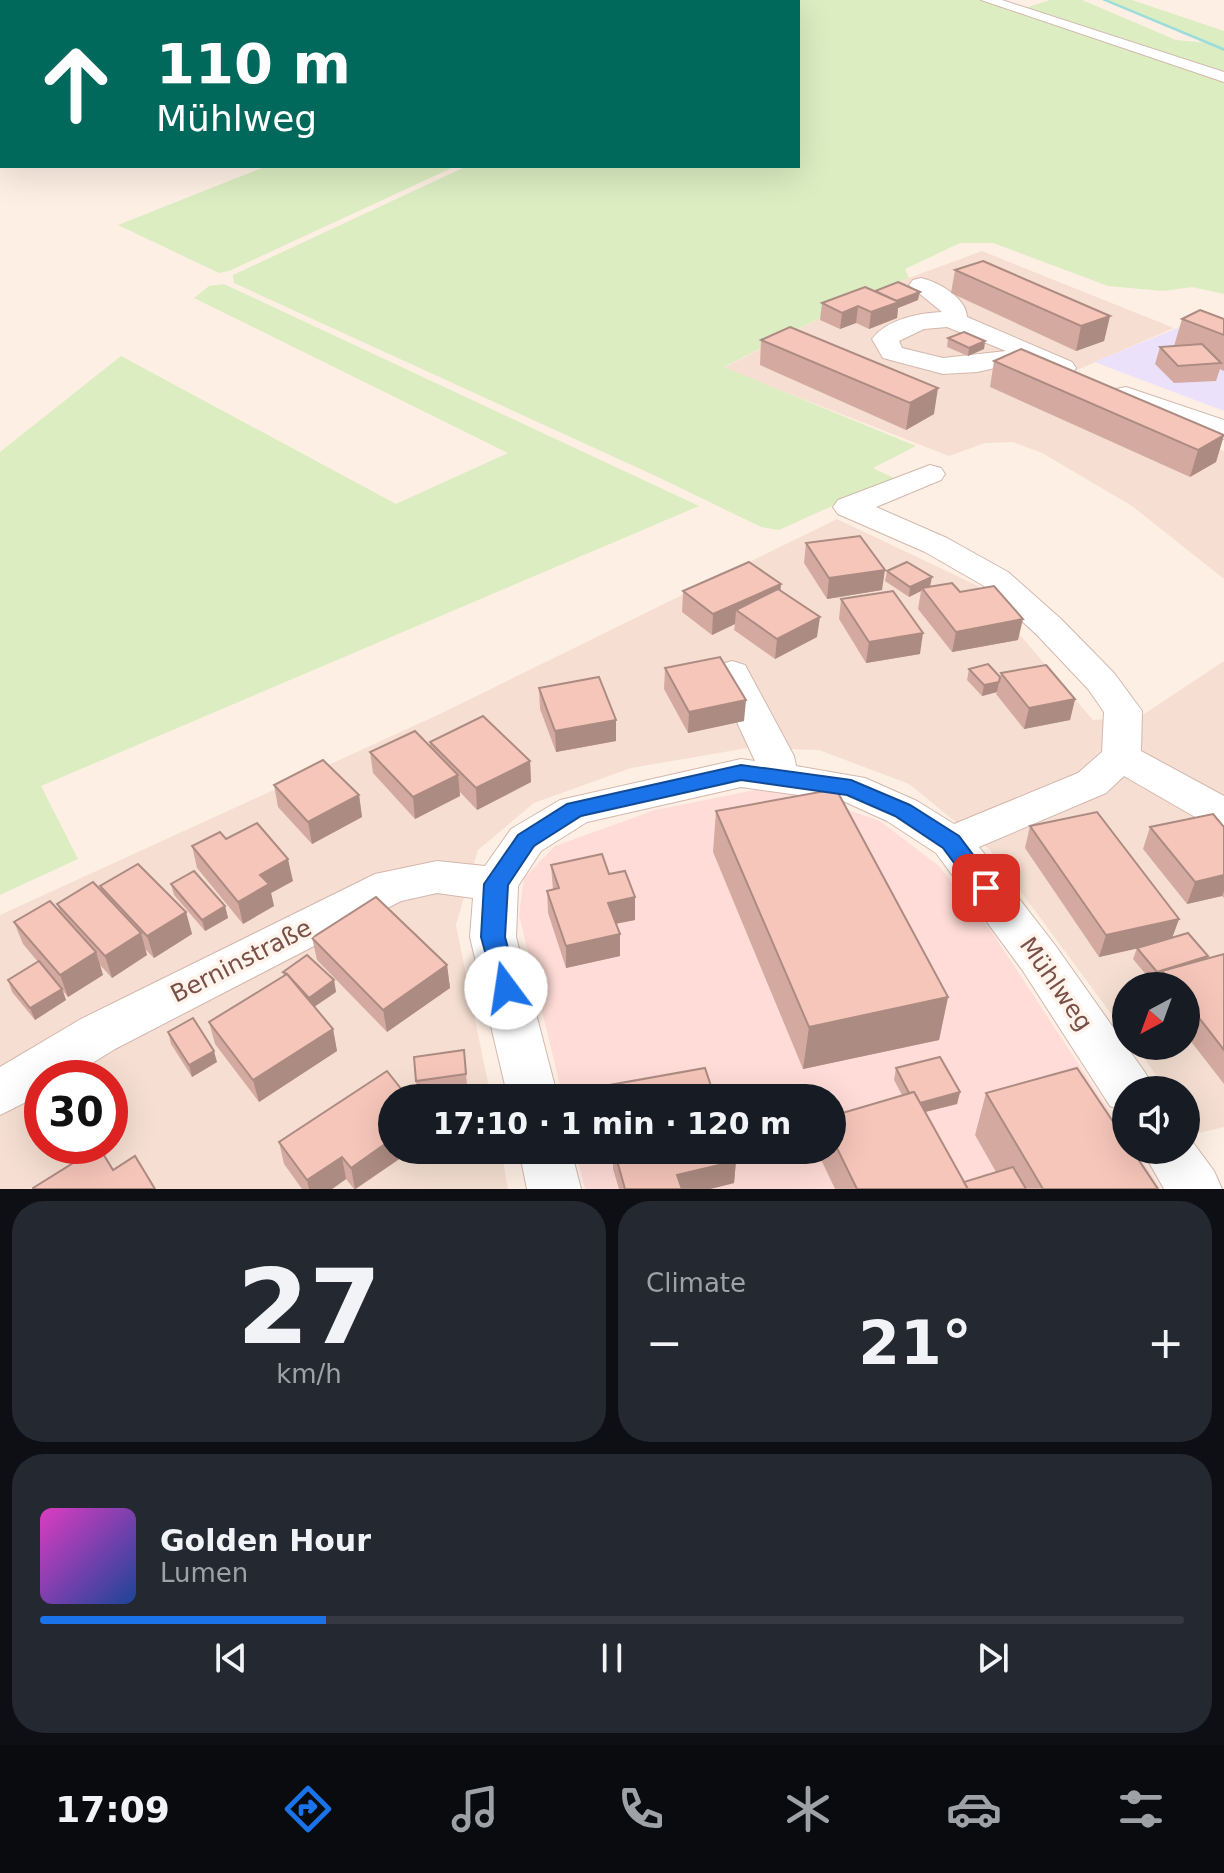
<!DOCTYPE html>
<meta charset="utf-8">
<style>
:root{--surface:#171b24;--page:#242831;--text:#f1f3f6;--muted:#9ea1a6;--line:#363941;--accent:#1a73e8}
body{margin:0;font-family:"DejaVu Sans",sans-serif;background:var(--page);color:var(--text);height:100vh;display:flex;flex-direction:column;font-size:30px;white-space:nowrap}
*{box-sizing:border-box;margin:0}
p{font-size:26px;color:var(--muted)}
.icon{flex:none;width:44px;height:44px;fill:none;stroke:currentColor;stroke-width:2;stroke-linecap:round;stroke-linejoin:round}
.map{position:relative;height:1189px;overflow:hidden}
.side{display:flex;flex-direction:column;gap:12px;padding:12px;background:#0d0f14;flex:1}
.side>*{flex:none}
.guide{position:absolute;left:0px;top:0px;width:800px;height:168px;box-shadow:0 8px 32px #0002;background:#00695c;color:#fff;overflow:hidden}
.needle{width:52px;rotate:221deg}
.controls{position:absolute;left:1112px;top:972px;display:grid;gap:16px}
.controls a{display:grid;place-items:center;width:88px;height:88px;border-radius:50%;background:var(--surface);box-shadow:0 8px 32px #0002;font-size:40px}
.speed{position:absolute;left:24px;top:1060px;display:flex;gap:16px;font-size:40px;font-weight:700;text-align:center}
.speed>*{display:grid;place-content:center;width:104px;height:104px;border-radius:50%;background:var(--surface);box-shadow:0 8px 32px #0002;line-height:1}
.speed .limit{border:12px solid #d22;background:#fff;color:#111}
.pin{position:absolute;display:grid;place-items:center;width:68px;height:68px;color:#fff;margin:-34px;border-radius:16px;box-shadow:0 4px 12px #0006}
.me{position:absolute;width:88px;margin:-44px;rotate:346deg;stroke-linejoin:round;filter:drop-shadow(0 0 6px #0008)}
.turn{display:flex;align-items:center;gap:28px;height:168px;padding:0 24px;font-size:36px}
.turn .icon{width:104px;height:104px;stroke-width:2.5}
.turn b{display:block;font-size:56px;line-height:68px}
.big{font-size:60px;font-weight:600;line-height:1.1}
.side .widget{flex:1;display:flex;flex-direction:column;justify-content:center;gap:12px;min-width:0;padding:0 28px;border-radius:32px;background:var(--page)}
.side .dial{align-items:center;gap:0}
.dial b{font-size:104px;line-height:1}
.song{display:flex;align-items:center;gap:24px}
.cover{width:96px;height:96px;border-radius:12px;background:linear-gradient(135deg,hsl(310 70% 55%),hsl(220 70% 35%))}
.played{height:8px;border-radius:4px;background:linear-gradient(90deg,var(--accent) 25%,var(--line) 25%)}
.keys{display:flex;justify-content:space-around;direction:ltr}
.heat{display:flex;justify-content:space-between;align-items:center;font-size:44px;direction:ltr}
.side .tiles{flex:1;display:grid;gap:12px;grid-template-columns:1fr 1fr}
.widget:last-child{grid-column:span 2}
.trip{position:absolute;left:378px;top:1084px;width:468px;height:80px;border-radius:40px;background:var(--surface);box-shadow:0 8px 32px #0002;font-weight:600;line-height:80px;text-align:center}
.dock{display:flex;height:128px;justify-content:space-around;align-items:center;background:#090b0e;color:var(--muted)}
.dock .icon{width:56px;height:56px}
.dock .selected{color:var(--accent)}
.dock b{font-size:36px;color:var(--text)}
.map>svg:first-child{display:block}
</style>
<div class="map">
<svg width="1224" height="1189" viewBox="0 0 1224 1189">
<rect width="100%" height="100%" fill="#feefe4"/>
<!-- residential -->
<g fill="#f6dfd2" fill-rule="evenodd">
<path d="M982 251 1174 328 1061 377 1146 426 1224 451V579L1132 506 1042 453 1013 442 985 443 949 456 723 368 871 292Z"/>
<path d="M837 519 978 586 1093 720 1141 716 1224 661V1127L1199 1133 1186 1115V1090H1167L1135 1046H1186V986H1126V1034L990 850 909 784 819 750 748 748 631 768 534 803 478 850 456 925 491 1098H392V1150H501L508 1189H0V915L442 713ZM42 1078H110V1146H42Z"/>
</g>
<!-- commercial -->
<path fill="#ffdcd7" d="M755 790 811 797 880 821 939 866 993 934 1126 1136V1150H1135L1161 1189H585L575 1150H832V1098H563L519 915 524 878 555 846 655 810Z"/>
<!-- education -->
<path fill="#ece1fb" d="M1207 316 1224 324V411L1094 362Z"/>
<!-- green -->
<g fill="#dbedc1">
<path d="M272 0H982L1224 80V294L1192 287 1163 291 1108 286 993 243H960L905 269 909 278 871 292 724 367 916 446 873 468 894 478 779 530 761 527 660 478 234 283 233 275 467 166H798V2Z"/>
<path d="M1050 0H1082L1176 40 1208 43 1106 0H1132L1224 31V75L1022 9Z"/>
<path d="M267 166H456L229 271 219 273 118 225Z"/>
<path d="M224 284 699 506 41 786 78 859 0 895V452L121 356 396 504 508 453 194 298 209 286Z"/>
</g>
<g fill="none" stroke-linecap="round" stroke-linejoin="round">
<!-- stream -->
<path fill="#9cdcdb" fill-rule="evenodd" d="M1102 0H1108L1224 48V51Z"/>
<!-- minor casing -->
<g stroke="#d3b7ac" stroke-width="2">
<g id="minor">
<path d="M981 0H1002L1224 72V82Z"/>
<path d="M921 278C938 282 966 297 967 317L1072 362 1076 368 1072 374H1054L1027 361 977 372 943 374 883 358 872 339C887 319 919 313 942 312L909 285 913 280ZM947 327 1006 351 943 358 902 348 899 341 924 329Z"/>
<path d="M1126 387 1224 420V439L1116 401 1112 395 1116 389Z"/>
<path d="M930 465 941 468 945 474 941 480 876 507 947 538 1008 572 1061 619 1114 673 1142 711 1141 751 1224 796V830L1209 825 1124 776 1106 793 979 847 1055 945 1146 1074 1153 1090H1126V1112L1110 1106 1023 971 936 853 887 821 843 801 741 787 587 822 541 851 518 886 516 937 558 1098H508L470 937 473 898 437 893 401 901 115 1049 68 1078H42V1094L0 1115V1067L81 1019 375 874 437 861 485 866 511 829 560 800 741 759 755 761 714 673 719 665 732 661 745 665 794 756 796 766 865 778 917 801 954 824 1078 773 1102 752 1104 712 1088 689 1037 635 984 586 925 552 838 514 833 507 838 500Z"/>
<path d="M1186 1133 1214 1171 1222 1189H1164L1142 1150H1186Z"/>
<path d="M519 1150H571L581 1189H527Z"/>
</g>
</g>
<!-- minor -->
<use href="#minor" fill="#fff" fill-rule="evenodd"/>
</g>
<!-- wall -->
<g fill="#d4aaa0">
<path d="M955 270 1110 316 1104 341 1076 351 951 293Z"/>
<path d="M875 291 918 300 898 308 897 318 869 329 856 323 840 329 820 320 822 303Z"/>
<path d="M1182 319H1224V371L1220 369 1216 381 1174 383 1155 364 1160 347 1174 346Z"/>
<path d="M790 327 934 414 906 430 760 365 761 340Z"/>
<path d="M948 338 985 341 984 349 968 356 947 347Z"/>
<path d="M994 361 1224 435 1216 462 1190 477 990 387Z"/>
<path d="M806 543 882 590 827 599 804 563Z"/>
<path d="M887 571 930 587 960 592 1018 640 952 652 918 609 921 591 909 597 885 581Z"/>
<path d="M781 584 780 590 817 637 775 659 734 630 735 624 712 635 682 612 683 591Z"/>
<path d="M841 599 920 654 866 663 839 619Z"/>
<path d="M665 668 744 721 688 733 664 689Z"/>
<path d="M969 669 1000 677 1001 673 1075 699 1070 720 1024 729 996 694 997 692 982 696 967 680Z"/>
<path d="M539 688 616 741 556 752 540 709Z"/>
<path d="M430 742 530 761 531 782 477 810 460 792V796L415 819 373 773 370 752 430 747Z"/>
<path d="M274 785 359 795 362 817 312 844 278 807Z"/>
<path d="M716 811 948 997 939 1040 803 1069 713 852Z"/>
<path d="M1030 826 1179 919 1172 938 1207 958 1224 954V1084L1186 1035V986H1157L1158 981 1153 983 1133 959 1137 948 1099 957 1025 848Z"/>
<path d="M1150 827H1224V898L1222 896 1187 904 1143 849Z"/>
<path d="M226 839 293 881 271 893 274 906 243 924 197 868 192 846Z"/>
<path d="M551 865 609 874 635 920 616 924 620 956 566 968 548 913 547 891 553 890Z"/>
<path d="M171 884 225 906 228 918 205 931 174 895Z"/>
<path d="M100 886 186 912 192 934 154 958 145 949 147 955 112 978 100 965 103 975 68 997 63 991 66 1000 35 1020 12 992 8 980 38 962 23 944 14 922 60 912 57 904 101 891Z"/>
<path d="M312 938 447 965 450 988 387 1032 317 960Z"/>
<path d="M283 972 334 980 336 992 314 1007 333 1029 337 1051 259 1102 215 1044 209 1022 284 976Z"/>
<path d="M168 1032 217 1062 192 1077 171 1044Z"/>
<path d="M464 1050 467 1085 417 1092 416 1081Z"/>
<path d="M896 1068 960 1092 957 1104 925 1112 964 1182 996 1172 975 1135 986 1093 1158 1189H835L817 1151 818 1150H832V1116L902 1095 894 1080Z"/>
<path d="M392 1098 408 1153 356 1189H354L346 1179 332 1189H302L284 1164 279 1142Z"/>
<path d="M613 1150H732L736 1161 734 1183 710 1189H619L613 1169Z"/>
</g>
<!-- shaded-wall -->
<g fill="#ac8b82">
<path d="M920 292 918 300 898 308 897 318 869 329 871 312 886 304Z"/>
<path d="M858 306 856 323 840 329 842 313Z"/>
<path d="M1110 316 1104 341 1076 351 1081 326Z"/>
<path d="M985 341 984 349 968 356 969 348Z"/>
<path d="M938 388 934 414 906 430 910 403Z"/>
<path d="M1224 435 1216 462 1190 477 1198 450Z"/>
<path d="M885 570 882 590 827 599 829 578Z"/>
<path d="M932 577 930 587 922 588 921 591 909 597 910 587Z"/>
<path d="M781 584 779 604 736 610 735 624 712 635 713 614Z"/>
<path d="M820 617 817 637 775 659 777 639Z"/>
<path d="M1023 619 1018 640 952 652 956 632Z"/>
<path d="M923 633 920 654 866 663 869 642Z"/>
<path d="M999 682 997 692 982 696 984 685Z"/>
<path d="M1075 699 1070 720 1024 729 1029 708Z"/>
<path d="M746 700 744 721 688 733 689 712Z"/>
<path d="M616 720V741L556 752 555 731Z"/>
<path d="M530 761 531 782 477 810 476 788Z"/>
<path d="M458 775 460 796 415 819 413 797Z"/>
<path d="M359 795 362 817 312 844 308 822Z"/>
<path d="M288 859 293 881 271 893 274 906 243 924 238 902 260 875Z"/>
<path d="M1224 875V891L1222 896 1187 904 1195 882Z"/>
<path d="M635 897V920L608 925V903Z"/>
<path d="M225 906 228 918 205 931 202 920Z"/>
<path d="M186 912 192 934 154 958 147 936Z"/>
<path d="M1179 919 1171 941 1099 957 1106 935Z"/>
<path d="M141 933 147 955 112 978 105 956Z"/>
<path d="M620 934V956L566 968V946Z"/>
<path d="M96 952 103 975 68 997 60 975Z"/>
<path d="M1208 956 1204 967 1162 971 1158 981 1153 983 1157 972Z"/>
<path d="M447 965 450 988 387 1032 383 1010Z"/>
<path d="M334 980 336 992 311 1009 309 998Z"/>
<path d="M62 989 66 1000 35 1020 30 1008Z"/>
<path d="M948 997 939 1040 803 1069 809 1027Z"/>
<path d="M333 1029 337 1051 259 1102 253 1080Z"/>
<path d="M214 1051 217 1062 192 1077 189 1065Z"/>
<path d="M960 1092 957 1104 913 1115 915 1104Z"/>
<path d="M392 1139V1150H407L408 1153 355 1189 351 1168Z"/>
<path d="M342 1157 346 1179 332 1189H309L307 1180Z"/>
<path d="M736 1161 734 1183 710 1189H677V1175Z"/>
</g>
<!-- building -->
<g fill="#f6c6ba" stroke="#ac8b82" stroke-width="2">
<path d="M983 261 1110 316 1081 326 955 270Z"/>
<path d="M898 282 920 292 896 301 875 291Z"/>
<path d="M865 287 899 302 871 312 858 306 842 313 822 303Z"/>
<path d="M1200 310 1224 319V335L1182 319Z"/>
<path d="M790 327 938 388 910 403 761 340Z"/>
<path d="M964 332 985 341 969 348 948 338Z"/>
<path d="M1202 344 1221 363 1178 366 1160 347Z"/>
<path d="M1021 349 1224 435 1198 450 994 361Z"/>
<path d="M860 536 885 570 829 578 806 543Z"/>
<path d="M749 562 781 584 713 614 683 591Z"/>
<path d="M907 562 932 577 910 587 887 571Z"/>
<path d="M952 583 960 592 994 586 1023 619 956 632 922 588Z"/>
<path d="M778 589 820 617 777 639 736 610Z"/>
<path d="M893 591 923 633 869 642 841 599Z"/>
<path d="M720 657 746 700 689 712 665 668Z"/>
<path d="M988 664 1000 677 999 682 984 685 969 669Z"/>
<path d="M1046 665 1075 699 1029 708 1001 673Z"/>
<path d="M599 677 616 720 555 731 539 688Z"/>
<path d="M483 716 530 761 476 788 430 742Z"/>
<path d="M415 731 458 775 413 797 370 752Z"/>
<path d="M323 760 359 795 308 822 274 785Z"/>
<path d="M836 789 948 997 809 1027 716 811Z"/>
<path d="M1097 812 1179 919 1106 935 1030 826Z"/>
<path d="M1213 814 1224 827V875L1195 882 1150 827Z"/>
<path d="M257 823 288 859 260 875 269 884 238 902 192 846 220 832 226 839Z"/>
<path d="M602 854 609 874 625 871 635 897 608 903 620 934 566 946 547 891 559 888 551 865Z"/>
<path d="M138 864 186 912 147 936 100 886Z"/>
<path d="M194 871 225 906 202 920 171 884Z"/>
<path d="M93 882 141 933 105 956 57 904Z"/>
<path d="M376 897 447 965 383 1010 312 938Z"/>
<path d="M50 901 96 952 60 975 14 922Z"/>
<path d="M1188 933 1208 956 1157 972 1137 948Z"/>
<path d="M1224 954V1050L1186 1001V986H1174L1162 971Z"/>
<path d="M307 955 334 980 309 998 287 974 283 972Z"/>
<path d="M39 961 62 989 30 1008 8 980Z"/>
<path d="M287 974 333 1029 253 1080 209 1022Z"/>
<path d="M193 1018 214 1051 189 1065 168 1032Z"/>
<path d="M464 1050 466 1074 416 1081 414 1057Z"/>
<path d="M940 1057 960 1092 920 1103 914 1092 909 1093 896 1068Z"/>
<path d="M705 1068 715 1098H593L604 1086Z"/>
<path d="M1077 1068 1126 1141V1150H1132L1158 1189H1043L986 1093Z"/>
<path d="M387 1071 406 1095 402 1098H392V1105L387 1108 392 1115V1139L351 1168 342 1157 307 1180 279 1142Z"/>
<path d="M914 1092 968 1189H857L832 1138V1116Z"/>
<path d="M99 1147 113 1170 135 1156 155 1189H33V1188Z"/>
<path d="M614 1150H732L736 1161 677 1175 682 1189H625Z"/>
<path d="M1013 1167 1026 1189H968L964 1182Z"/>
</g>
<!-- route -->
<path fill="#1a73e8" stroke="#114b97" stroke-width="2" d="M741 765 851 780 910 805 959 836 998 888 995 895 986 897 978 895 943 848 895 816 847 795 741 780 581 816 534 846 508 885 505 937 519 988 515 995 506 998 497 995 481 937 484 884 518 835 567 804Z"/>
<g text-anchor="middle" stroke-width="7" stroke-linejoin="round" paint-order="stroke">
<!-- near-street labels -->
<g font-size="24" fill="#795047" stroke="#fff4ec">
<text transform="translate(241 961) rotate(-27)" y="8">Berninstraße</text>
<text transform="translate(1056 984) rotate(55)" y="8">Mühlweg</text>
</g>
</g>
</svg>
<div class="controls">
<a><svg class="needle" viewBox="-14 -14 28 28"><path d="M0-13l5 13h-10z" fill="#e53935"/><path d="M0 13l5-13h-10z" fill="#9ea1a6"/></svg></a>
<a><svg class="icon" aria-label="sound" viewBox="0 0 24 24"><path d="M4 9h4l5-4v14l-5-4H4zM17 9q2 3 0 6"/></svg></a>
</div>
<div class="speed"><div class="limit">30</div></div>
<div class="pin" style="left:986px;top:888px;background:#d93025"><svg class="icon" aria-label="arrive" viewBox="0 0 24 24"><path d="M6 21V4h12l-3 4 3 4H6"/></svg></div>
<svg class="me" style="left:506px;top:988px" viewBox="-20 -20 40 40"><circle r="19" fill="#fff"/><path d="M0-13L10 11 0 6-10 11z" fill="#1a73e8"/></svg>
<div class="trip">17:10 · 1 min · 120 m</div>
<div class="guide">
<div class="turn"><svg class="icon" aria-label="ahead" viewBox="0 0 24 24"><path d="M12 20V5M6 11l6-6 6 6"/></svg><div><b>110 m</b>Mühlweg</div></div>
</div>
</div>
<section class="side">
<div class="tiles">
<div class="widget dial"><b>27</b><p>km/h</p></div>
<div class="widget"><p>Climate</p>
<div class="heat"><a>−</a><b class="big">21°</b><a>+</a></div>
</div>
<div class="widget">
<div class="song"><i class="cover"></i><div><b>Golden Hour</b><p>Lumen</p></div></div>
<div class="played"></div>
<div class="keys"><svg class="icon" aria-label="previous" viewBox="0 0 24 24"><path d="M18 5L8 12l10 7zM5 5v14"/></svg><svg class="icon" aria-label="pause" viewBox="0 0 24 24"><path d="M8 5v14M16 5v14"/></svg><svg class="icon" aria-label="next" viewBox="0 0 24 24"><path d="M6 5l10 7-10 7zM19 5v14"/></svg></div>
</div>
</div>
</section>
<nav class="dock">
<b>17:09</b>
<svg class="icon selected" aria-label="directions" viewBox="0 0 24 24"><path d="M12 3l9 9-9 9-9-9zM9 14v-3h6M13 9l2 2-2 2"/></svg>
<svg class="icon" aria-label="music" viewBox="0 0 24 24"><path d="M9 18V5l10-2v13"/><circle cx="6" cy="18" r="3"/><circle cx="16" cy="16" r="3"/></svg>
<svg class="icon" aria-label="phone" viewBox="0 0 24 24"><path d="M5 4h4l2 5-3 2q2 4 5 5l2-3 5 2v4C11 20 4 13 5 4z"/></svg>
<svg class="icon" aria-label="climate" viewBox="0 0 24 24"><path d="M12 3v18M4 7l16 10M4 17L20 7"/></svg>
<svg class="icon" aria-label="car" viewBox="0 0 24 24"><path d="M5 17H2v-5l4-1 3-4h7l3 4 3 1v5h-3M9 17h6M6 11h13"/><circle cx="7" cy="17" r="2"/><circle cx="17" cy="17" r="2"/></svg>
<svg class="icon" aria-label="filters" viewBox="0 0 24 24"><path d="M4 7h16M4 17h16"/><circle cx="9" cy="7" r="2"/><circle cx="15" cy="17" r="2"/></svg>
</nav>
